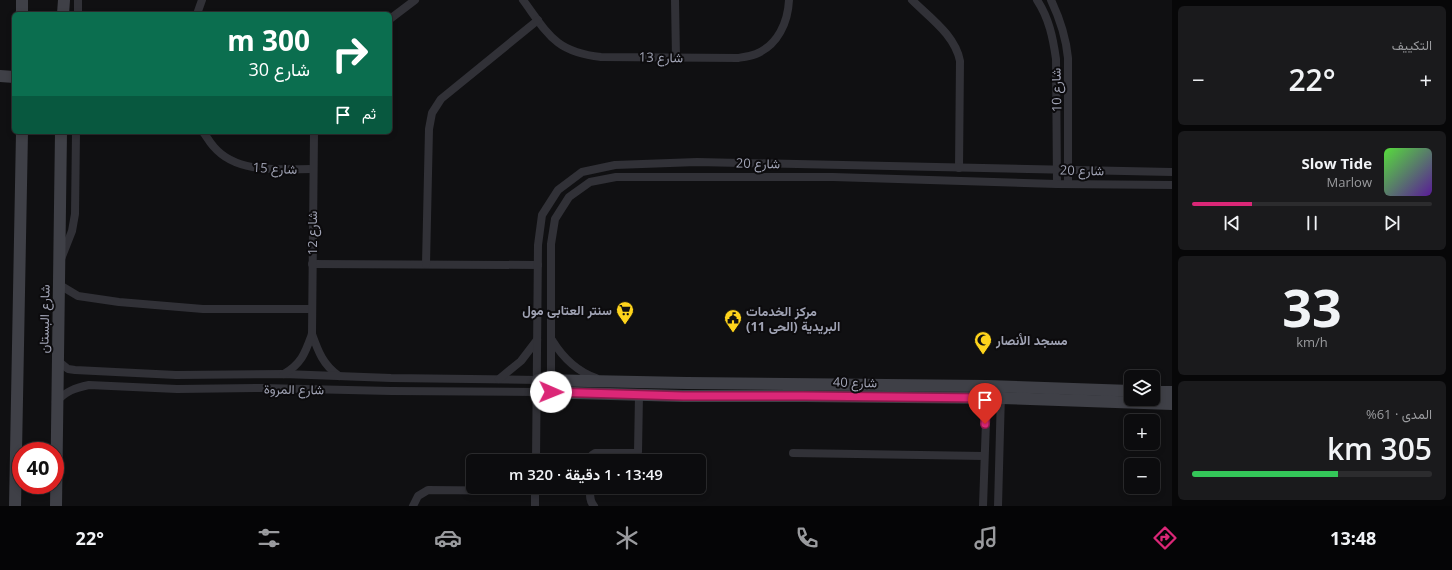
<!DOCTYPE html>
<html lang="ar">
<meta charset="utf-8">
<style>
:root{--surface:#0c0c0e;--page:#1a1a1c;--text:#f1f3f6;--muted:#9a9b9e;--line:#2c2c2e;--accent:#db2777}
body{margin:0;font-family:"Open Sans",Vazirmatn,sans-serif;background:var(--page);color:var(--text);direction:rtl;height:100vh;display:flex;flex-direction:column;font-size:15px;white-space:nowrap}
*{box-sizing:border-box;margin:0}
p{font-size:13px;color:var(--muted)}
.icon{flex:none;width:22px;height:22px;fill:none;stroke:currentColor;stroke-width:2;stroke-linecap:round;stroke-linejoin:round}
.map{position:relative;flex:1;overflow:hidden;direction:ltr}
.sheet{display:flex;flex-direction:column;gap:6px;padding:6px;background:#070708;width:280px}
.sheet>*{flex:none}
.banner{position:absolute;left:12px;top:12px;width:380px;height:122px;border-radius:6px;box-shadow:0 2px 6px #0003,0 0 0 1px var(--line);direction:rtl;background:#0b6e4f;color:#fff;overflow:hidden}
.fabs{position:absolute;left:1124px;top:370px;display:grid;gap:8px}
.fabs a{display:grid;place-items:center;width:36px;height:36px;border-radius:6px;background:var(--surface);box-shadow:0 2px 6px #0003,0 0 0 1px var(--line);font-size:20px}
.speed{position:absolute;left:12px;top:442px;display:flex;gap:8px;font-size:20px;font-weight:700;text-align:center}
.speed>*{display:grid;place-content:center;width:52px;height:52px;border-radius:50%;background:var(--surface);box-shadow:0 2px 6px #0003,0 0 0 1px var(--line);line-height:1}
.speed .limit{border:6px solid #d22;background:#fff;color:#111}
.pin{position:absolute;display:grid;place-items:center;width:34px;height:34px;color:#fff;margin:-41px -17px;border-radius:50% 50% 50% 0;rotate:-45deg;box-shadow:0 0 4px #0007}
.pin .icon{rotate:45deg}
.me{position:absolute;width:44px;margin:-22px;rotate:91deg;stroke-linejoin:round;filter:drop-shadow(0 0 3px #0008)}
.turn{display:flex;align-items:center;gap:14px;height:84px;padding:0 16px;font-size:18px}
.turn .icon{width:52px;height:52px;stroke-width:2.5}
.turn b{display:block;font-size:28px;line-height:34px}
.then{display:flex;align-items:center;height:38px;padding:0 16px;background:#0003;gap:8px;font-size:15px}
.big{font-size:30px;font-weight:600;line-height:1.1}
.sheet .card{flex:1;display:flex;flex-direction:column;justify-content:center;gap:6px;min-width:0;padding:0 14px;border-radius:6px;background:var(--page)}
.sheet .dial{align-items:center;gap:0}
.dial b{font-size:52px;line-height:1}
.song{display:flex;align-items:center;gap:12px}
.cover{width:48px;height:48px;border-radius:6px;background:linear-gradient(135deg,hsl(110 70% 55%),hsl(270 70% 35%))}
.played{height:4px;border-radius:2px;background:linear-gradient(90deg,var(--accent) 25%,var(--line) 25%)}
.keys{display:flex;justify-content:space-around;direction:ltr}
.heat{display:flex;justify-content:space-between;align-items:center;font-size:22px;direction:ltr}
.charge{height:6px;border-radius:3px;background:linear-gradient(90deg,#34c759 61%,var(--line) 0)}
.trip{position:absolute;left:466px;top:454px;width:240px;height:40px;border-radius:6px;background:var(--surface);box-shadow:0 2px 6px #0003,0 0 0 1px var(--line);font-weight:600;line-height:40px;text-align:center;direction:rtl}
.dock{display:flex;height:64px;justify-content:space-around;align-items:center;background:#050506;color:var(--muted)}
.dock .icon{width:28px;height:28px}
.dock .current{color:var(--accent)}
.dock b{font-size:18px;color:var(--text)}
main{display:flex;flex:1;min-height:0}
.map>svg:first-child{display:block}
</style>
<main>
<section class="sheet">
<div class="card"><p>التكييف</p>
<div class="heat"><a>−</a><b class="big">22°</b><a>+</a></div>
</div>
<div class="card">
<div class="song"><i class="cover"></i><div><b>Slow Tide</b><p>Marlow</p></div></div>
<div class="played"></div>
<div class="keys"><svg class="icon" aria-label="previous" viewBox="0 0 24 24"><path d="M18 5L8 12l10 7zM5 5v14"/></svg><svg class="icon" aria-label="pause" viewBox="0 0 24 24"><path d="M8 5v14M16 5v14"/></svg><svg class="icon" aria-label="next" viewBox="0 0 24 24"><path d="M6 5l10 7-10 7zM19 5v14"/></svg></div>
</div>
<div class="card dial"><b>33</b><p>km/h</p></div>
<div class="card"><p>المدى · 61%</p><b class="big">305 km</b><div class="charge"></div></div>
</section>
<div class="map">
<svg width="1172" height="506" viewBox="0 0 1172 506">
<rect width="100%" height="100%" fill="#101012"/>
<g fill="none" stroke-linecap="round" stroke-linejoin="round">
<!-- street -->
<g stroke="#313137" stroke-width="8">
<path d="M523 0C548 34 555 52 601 57L738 58C744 57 751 56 756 54 778 45 788 22 789 0"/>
<path d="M675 0 676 58"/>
<path d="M912 0C930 18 955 35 960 61L959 168"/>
<path d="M1037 0C1049 18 1053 38 1056 59L1057 184"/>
<path d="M1051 0C1060 19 1066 37 1068 58V184"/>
<path d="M78 14V0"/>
<path d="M197 14 202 0"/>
<path d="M390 19 415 0"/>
<path d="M203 132C207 137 210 143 214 147 237 174 280 169 312 169"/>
<path d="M61 259 72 231 75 214 76 132"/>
<path d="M312 264 538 265"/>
<path d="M426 264 429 129 432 113 441 99 538 20"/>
<path d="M58 284 78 296 119 302 203 309H312"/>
<path d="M312 334C318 351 323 365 339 376"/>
<path d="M552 340C563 358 576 371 596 378"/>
<path d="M57 360 68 369 75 370 176 375 284 374 391 378 538 380"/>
<path d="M284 374C302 363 305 353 312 334L314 132"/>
<path d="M499 379 521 361 537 340"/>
<path d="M551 385V244L555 219 569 197 590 182 616 177H833L1057 184 1172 185"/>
<path d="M56 402C66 391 75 388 89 385L177 389 262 388 391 391 538 392"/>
<path d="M793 453 984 456"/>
<path d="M536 461 538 245 542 215 558 190 582 172 615 165 697 162 1172 172"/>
<path d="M591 461 592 455 595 453H636L638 452 639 395"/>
<path d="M590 487C590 493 589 501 594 506"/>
<path d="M413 506 418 496 428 490 535 491"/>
<path d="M535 506V487"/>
<path d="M983 506 987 393"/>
<path d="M998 506 1001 393"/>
</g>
<!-- secondary -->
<g stroke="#3f4047" stroke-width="12">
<path d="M22 14V0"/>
<path d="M63 14 64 0"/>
<path d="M0 76 14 77"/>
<path d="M538 380 687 383 987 386 1131 391"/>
<path d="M538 392 683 396H804L1001 398 1172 404"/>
<path d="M1153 392H1172"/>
<path d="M15 506 22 132"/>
<path d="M56 506 61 132"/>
</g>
</g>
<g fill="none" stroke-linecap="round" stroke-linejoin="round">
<!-- route casing -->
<g stroke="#8e194d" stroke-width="10">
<path id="route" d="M551 392 683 396H804L986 398 985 424"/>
</g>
<!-- route -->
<use href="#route" stroke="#db2777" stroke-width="7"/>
</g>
<!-- icons -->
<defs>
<g id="supermarket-pin" transform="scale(0.9)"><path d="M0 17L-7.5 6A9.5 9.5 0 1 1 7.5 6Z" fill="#fed41c" stroke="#0c0b0d"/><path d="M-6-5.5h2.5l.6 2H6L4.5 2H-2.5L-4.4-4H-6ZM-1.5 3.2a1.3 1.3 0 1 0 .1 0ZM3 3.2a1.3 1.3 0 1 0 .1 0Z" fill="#111"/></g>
<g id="civic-pin" transform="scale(0.9)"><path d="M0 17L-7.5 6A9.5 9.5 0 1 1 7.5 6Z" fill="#fed41c" stroke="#0c0b0d"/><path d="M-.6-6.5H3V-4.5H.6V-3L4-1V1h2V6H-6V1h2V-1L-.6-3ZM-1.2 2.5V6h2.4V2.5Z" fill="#111"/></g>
<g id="mosque-pin" transform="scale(0.9)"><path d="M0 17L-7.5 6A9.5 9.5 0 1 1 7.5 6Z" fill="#fed41c" stroke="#0c0b0d"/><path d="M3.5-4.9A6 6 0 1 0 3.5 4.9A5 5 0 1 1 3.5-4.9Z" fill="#111"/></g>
</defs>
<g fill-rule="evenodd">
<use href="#supermarket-pin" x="625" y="310"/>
<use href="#civic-pin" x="733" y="318"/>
<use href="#mosque-pin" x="983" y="340"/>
</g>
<g text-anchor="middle" stroke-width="4" stroke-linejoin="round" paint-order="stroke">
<!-- street labels -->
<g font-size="13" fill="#a0a3b4" stroke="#0c0b0d">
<text transform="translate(661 57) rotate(1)" y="5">شارع 13</text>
<text transform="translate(1056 90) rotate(-91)" y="5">شارع 10</text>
<text transform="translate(758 163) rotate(1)" y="5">شارع 20</text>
<text transform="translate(275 168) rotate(3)" y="5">شارع 15</text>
<text transform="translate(1082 170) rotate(1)" y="5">شارع 20</text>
<text transform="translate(312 233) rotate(-90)" y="5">شارع 12</text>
<text transform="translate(44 319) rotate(-89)" y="5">شارع البستان</text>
<text transform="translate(855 382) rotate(1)" y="5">شارع 40</text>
<text transform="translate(294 389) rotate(1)" y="5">شارع المروة</text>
</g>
<!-- poi labels -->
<g font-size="13" font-weight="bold" fill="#a0a3b4" stroke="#0c0b0d" text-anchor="start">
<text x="612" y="315" text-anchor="end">سنتر العتابى مول</text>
<text x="746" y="316">مركز الخدمات<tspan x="746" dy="15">البريدية (الحى 11)</tspan></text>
<text x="996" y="345">مسجد الأنصار</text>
</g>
</g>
</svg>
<div class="fabs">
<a><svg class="icon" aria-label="layers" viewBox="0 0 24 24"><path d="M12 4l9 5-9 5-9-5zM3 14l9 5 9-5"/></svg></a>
<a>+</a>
<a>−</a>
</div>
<div class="speed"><div class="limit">40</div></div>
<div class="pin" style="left:985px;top:424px;background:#d93025"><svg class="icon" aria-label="arrive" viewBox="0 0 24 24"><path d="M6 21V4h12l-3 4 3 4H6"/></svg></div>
<svg class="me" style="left:551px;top:392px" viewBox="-20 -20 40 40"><circle r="19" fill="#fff"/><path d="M0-13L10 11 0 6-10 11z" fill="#db2777"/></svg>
<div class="trip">13:49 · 1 دقيقة · 320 m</div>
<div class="banner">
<div class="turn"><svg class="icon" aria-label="right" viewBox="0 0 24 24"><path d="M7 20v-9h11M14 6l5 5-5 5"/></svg><div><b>300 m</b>شارع 30</div></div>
<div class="then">ثم<svg class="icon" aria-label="arrive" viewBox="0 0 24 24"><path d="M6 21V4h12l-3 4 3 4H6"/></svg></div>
</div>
</div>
</main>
<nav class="dock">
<b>13:48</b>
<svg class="icon current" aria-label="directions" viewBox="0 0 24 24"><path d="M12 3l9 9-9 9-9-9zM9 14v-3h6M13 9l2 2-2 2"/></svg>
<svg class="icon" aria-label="music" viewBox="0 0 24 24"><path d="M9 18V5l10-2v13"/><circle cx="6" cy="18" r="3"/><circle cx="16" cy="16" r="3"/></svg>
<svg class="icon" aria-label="phone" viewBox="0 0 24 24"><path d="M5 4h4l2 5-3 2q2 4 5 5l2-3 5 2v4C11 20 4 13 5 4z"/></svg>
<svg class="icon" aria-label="climate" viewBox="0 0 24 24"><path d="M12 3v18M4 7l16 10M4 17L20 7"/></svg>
<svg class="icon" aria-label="car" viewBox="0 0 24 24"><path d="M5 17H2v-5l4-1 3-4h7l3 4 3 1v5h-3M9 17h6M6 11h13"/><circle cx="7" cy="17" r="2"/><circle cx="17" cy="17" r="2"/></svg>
<svg class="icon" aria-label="filters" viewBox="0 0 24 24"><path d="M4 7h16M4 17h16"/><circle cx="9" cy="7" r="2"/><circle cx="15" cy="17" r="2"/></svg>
<b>22°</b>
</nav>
